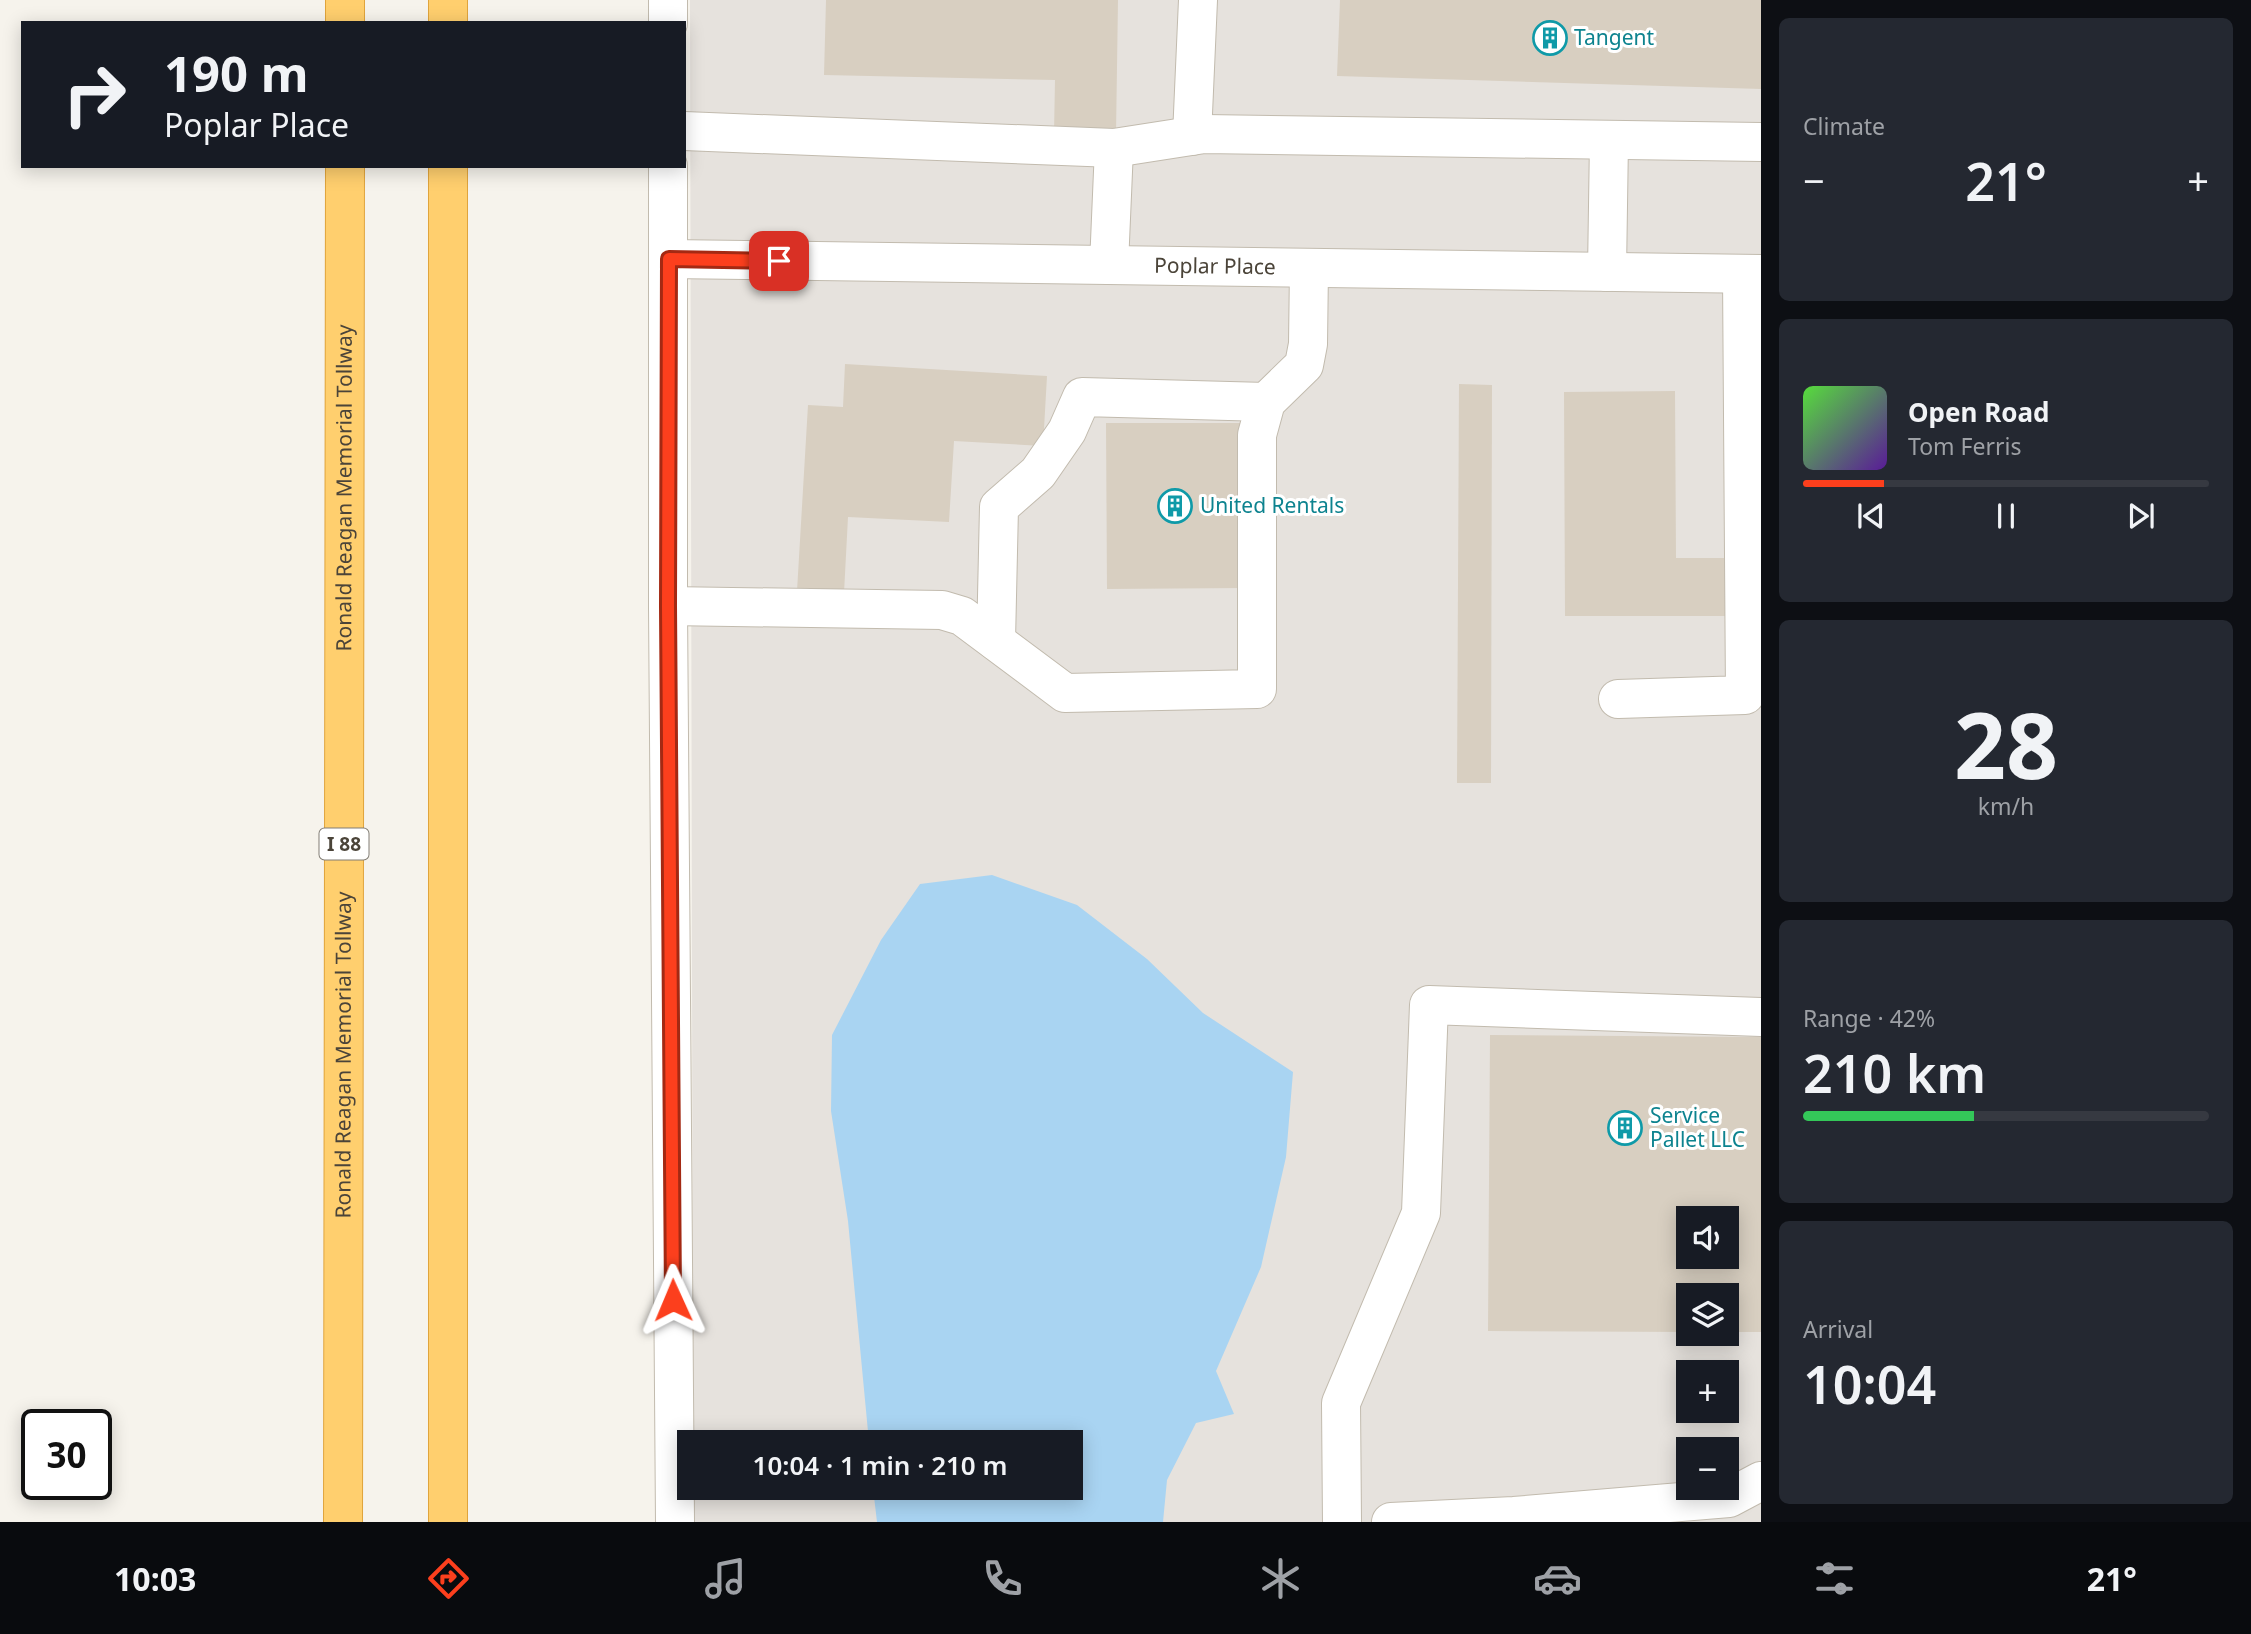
<!DOCTYPE html>
<meta charset="utf-8">
<style>
:root{--surface:#171b24;--page:#242831;--text:#f1f3f6;--muted:#9ea1a6;--line:#363941;--accent:#fc3f1d}
body{margin:0;font-family:"Noto Sans",sans-serif;background:var(--page);color:var(--text);height:100vh;display:flex;flex-direction:column;font-size:26px;white-space:nowrap}
*{box-sizing:border-box;margin:0}
p{font-size:23px;color:var(--muted)}
.icon{flex:none;width:38px;height:38px;fill:none;stroke:currentColor;stroke-width:2;stroke-linecap:round;stroke-linejoin:round}
.map{position:relative;flex:1;overflow:hidden}
.sheet{display:flex;flex-direction:column;gap:18px;padding:18px;background:#0d0f14;width:490px}
.sheet>*{flex:none}
.guide{position:absolute;left:21px;top:21px;width:665px;height:147px;border-radius:0px;box-shadow:0 4px 18px #0003;background:#171b24;color:var(--text);overflow:hidden}
.controls{position:absolute;left:1676px;top:1206px;display:grid;gap:14px}
.controls a{display:grid;place-items:center;width:63px;height:63px;border-radius:0px;background:var(--surface);box-shadow:0 4px 18px #0003;font-size:35px}
.speed{position:absolute;left:21px;top:1409px;display:flex;gap:14px;font-size:35px;font-weight:700;text-align:center}
.speed>*{display:grid;place-content:center;width:91px;height:91px;border-radius:50%;background:var(--surface);box-shadow:0 4px 18px #0003;line-height:1}
.speed .limit{border:4px solid #111;border-radius:10px;background:#fff;color:#111}
.pin{position:absolute;display:grid;place-items:center;width:60px;height:60px;color:#fff;margin:-30px;border-radius:14px;box-shadow:0 4px 10px #0006}
.me{position:absolute;width:77px;margin:-38px;rotate:359deg;stroke-linejoin:round;filter:drop-shadow(0 0 5px #0008)}
.turn{display:flex;align-items:center;gap:24px;height:147px;padding:0 28px;font-size:32px}
.turn .icon{width:91px;height:91px;stroke-width:2.5}
.turn b{display:block;font-size:49px;line-height:60px}
.big{font-size:52px;font-weight:600;line-height:1.1}
.sheet .tile{flex:1;display:flex;flex-direction:column;justify-content:center;gap:10px;min-width:0;padding:0 24px;border-radius:10px;background:var(--page)}
.sheet .dial{align-items:center;gap:0}
.dial b{font-size:91px;line-height:1}
.song{display:flex;align-items:center;gap:21px}
.cover{width:84px;height:84px;border-radius:10px;background:linear-gradient(135deg,hsl(110 70% 55%),hsl(270 70% 35%))}
.played{height:7px;border-radius:4px;background:linear-gradient(90deg,var(--accent) 20%,var(--line) 20%)}
.keys{display:flex;justify-content:space-around;direction:ltr}
.heat{display:flex;justify-content:space-between;align-items:center;font-size:38px;direction:ltr}
.charge{height:10px;border-radius:5px;background:linear-gradient(90deg,#34c759 42%,var(--line) 0)}
.trip{position:absolute;left:677px;top:1430px;width:406px;height:70px;border-radius:0px;background:var(--surface);box-shadow:0 4px 18px #0003;font-weight:600;line-height:70px;text-align:center}
.menu{display:flex;height:112px;justify-content:space-around;align-items:center;background:#090b0e;color:var(--muted)}
.menu .icon{width:49px;height:49px}
.menu .active{color:var(--accent)}
.menu b{font-size:32px;color:var(--text)}
main{display:flex;flex:1;min-height:0}
.map>svg:first-child{display:block}
</style>
<main>
<div class="map">
<svg width="1761" height="1522" viewBox="0 0 1761 1522">
<rect width="100%" height="100%" fill="#f6f3ec"/>
<!-- industrial -->
<path fill="#e6e2dd" fill-rule="evenodd" d="M690 0H1761V1522H693V1488H1071V1442H693ZM1689 1218H1727V1256H1689ZM1689 1295H1727V1334H1689ZM1689 1372H1727V1410H1689ZM1689 1449H1727V1488H1689Z"/>
<!-- water -->
<path fill="#a9d4f2" d="M992 875 1077 905 1147 959 1203 1013 1293 1072 1286 1157 1261 1267 1216 1371 1234 1414 1196 1423 1167 1480 1163 1522H877L873 1488H1071V1442H869L848 1221 831 1111 832 1035 881 940 920 884Z"/>
<!-- building -->
<g fill="#d8cfc1" fill-rule="evenodd">
<path d="M826 0H1118L1116 134 1054 133 1055 80 824 75Z"/>
<path d="M1340 0H1761V89L1337 76Z"/>
<path d="M845 364 1047 376 1043 446 954 441 949 522 848 517 844 593 797 591 808 405 843 407Z"/>
<path d="M1459 384 1492 385 1491 783H1457Z"/>
<path d="M1675 391 1676 558H1739V616H1565L1564 392Z"/>
<path d="M1106 423H1243L1244 588 1107 589Z"/>
<path d="M1490 1035 1761 1037V1332H1727V1295H1689V1332L1488 1331ZM1689 1218H1727V1256H1689Z"/>
</g>
<g fill="none" stroke-linecap="round" stroke-linejoin="round">
<!-- minor casing -->
<g stroke="#c2bbae" stroke-width="40">
<g id="minor">
<path d="M668 0V23"/>
<path d="M684 131 1114 148 1204 134 1761 142"/>
<path d="M1192 136 1198 0"/>
<path d="M668 166V606L675 1522"/>
<path id="s1" d="M669 259 1761 274"/>
<path d="M1109 265 1114 148"/>
<path d="M1607 272 1609 140"/>
<path d="M668 606 942 610 962 616 1065 693 1257 689V435L1266 402 1304 365 1308 344 1309 268"/>
<path d="M996 641 999 507 1038 473 1067 431 1082 397 1266 402"/>
<path d="M1618 699 1745 695 1742 274"/>
<path d="M1342 1522 1341 1403 1421 1213 1429 1005 1761 1017"/>
<path d="M1391 1522 1514 1516 1729 1498 1761 1481"/>
</g>
</g>
<!-- highway casing -->
<g stroke="#e0a43c" stroke-width="40">
<g id="highway">
<path d="M345 0V23"/>
<path d="M448 0V23"/>
<path id="s2" d="M343 1522 345 166"/>
<path d="M448 1522V166"/>
</g>
</g>
<!-- minor -->
<use href="#minor" stroke="#fff" stroke-width="38"/>
<!-- highway -->
<use href="#highway" stroke="#ffcf6e" stroke-width="38"/>
</g>
<g fill="none" stroke-linecap="round" stroke-linejoin="round">
<!-- route casing -->
<g stroke="#a42913" stroke-width="18">
<path id="route" d="M673 1300 668 606 669 259 779 261"/>
</g>
<!-- route -->
<use href="#route" stroke="#fc3f1d" stroke-width="12"/>
</g>
<!-- icons -->
<defs>
<g id="building-ring" transform="scale(1.75)"><circle r="9.5" fill="#fff" stroke="#0f9aa8" stroke-width="1.5"/><path d="M-4-6H4V6H1V3H-1V6H-4ZM-2.5-4.3h1.7v1.8h-1.7ZM.8-4.3h1.7v1.8H.8ZM-2.5-1h1.7V.8h-1.7ZM.8-1h1.7V.8H.8Z" fill="#0f9aa8"/></g>
</defs>
<g fill-rule="evenodd">
<use href="#building-ring" x="1550" y="38"/>
<use href="#building-ring" x="1175" y="506"/>
<use href="#building-ring" x="1625" y="1128"/>
</g>
<g text-anchor="middle" stroke-width="6" stroke-linejoin="round" paint-order="stroke">
<!-- shield labels -->
<rect fill="#fff" stroke="#817c74" stroke-width="2" x="319.5" y="828.5" width="49" height="31" rx="5"/>
<g font-size="19" font-weight="bold" fill="#4b4439">
<text x="344" y="851">I 88</text>
</g>
<!-- culture labels -->
<g font-size="21" fill="#0d838f" stroke="#fff" text-anchor="start">
<text x="1574" y="45">Tangent</text>
<text x="1200" y="513">United Rentals</text>
<text x="1650" y="1123">Service<tspan x="1650" dy="24">Pallet LLC</tspan></text>
</g>
<!-- street labels -->
<g font-size="21" fill="#4b4439" stroke="#fff">
<text dy="7" stroke="none"><textPath href="#s1" startOffset="546">Poplar Place</textPath></text>
<text dy="7" stroke="none"><textPath href="#s2" startOffset="1034">Ronald Reagan Memorial Tollway</textPath></text>
<text dy="7" stroke="none"><textPath href="#s2" startOffset="467">Ronald Reagan Memorial Tollway</textPath></text>
</g>
</g>
</svg>
<div class="controls">
<a><svg class="icon" aria-label="sound" viewBox="0 0 24 24"><path d="M4 9h4l5-4v14l-5-4H4zM17 9q2 3 0 6"/></svg></a>
<a><svg class="icon" aria-label="layers" viewBox="0 0 24 24"><path d="M12 4l9 5-9 5-9-5zM3 14l9 5 9-5"/></svg></a>
<a>+</a>
<a>−</a>
</div>
<div class="speed"><div class="limit">30</div></div>
<div class="pin" style="left:779px;top:261px;background:#d93025"><svg class="icon" aria-label="arrive" viewBox="0 0 24 24"><path d="M6 21V4h12l-3 4 3 4H6"/></svg></div>
<svg class="me" style="left:673px;top:1300px" viewBox="-20 -20 40 40"><path d="M0-17L14 15 0 8-14 15z" fill="#fc3f1d" stroke="#fff" stroke-width="4"/></svg>
<div class="trip">10:04 · 1 min · 210 m</div>
<div class="guide">
<div class="turn"><svg class="icon" aria-label="right" viewBox="0 0 24 24"><path d="M7 20v-9h11M14 6l5 5-5 5"/></svg><div><b>190 m</b>Poplar Place</div></div>
</div>
</div>
<section class="sheet">
<div class="tile"><p>Climate</p>
<div class="heat"><a>−</a><b class="big">21°</b><a>+</a></div>
</div>
<div class="tile">
<div class="song"><i class="cover"></i><div><b>Open Road</b><p>Tom Ferris</p></div></div>
<div class="played"></div>
<div class="keys"><svg class="icon" aria-label="previous" viewBox="0 0 24 24"><path d="M18 5L8 12l10 7zM5 5v14"/></svg><svg class="icon" aria-label="pause" viewBox="0 0 24 24"><path d="M8 5v14M16 5v14"/></svg><svg class="icon" aria-label="next" viewBox="0 0 24 24"><path d="M6 5l10 7-10 7zM19 5v14"/></svg></div>
</div>
<div class="tile dial"><b>28</b><p>km/h</p></div>
<div class="tile"><p>Range · 42%</p><b class="big">210 km</b><div class="charge"></div></div>
<div class="tile"><p>Arrival</p><b class="big">10:04</b></div>
</section>
</main>
<nav class="menu">
<b>10:03</b>
<svg class="icon active" aria-label="directions" viewBox="0 0 24 24"><path d="M12 3l9 9-9 9-9-9zM9 14v-3h6M13 9l2 2-2 2"/></svg>
<svg class="icon" aria-label="music" viewBox="0 0 24 24"><path d="M9 18V5l10-2v13"/><circle cx="6" cy="18" r="3"/><circle cx="16" cy="16" r="3"/></svg>
<svg class="icon" aria-label="phone" viewBox="0 0 24 24"><path d="M5 4h4l2 5-3 2q2 4 5 5l2-3 5 2v4C11 20 4 13 5 4z"/></svg>
<svg class="icon" aria-label="climate" viewBox="0 0 24 24"><path d="M12 3v18M4 7l16 10M4 17L20 7"/></svg>
<svg class="icon" aria-label="car" viewBox="0 0 24 24"><path d="M5 17H2v-5l4-1 3-4h7l3 4 3 1v5h-3M9 17h6M6 11h13"/><circle cx="7" cy="17" r="2"/><circle cx="17" cy="17" r="2"/></svg>
<svg class="icon" aria-label="filters" viewBox="0 0 24 24"><path d="M4 7h16M4 17h16"/><circle cx="9" cy="7" r="2"/><circle cx="15" cy="17" r="2"/></svg>
<b>21°</b>
</nav>
